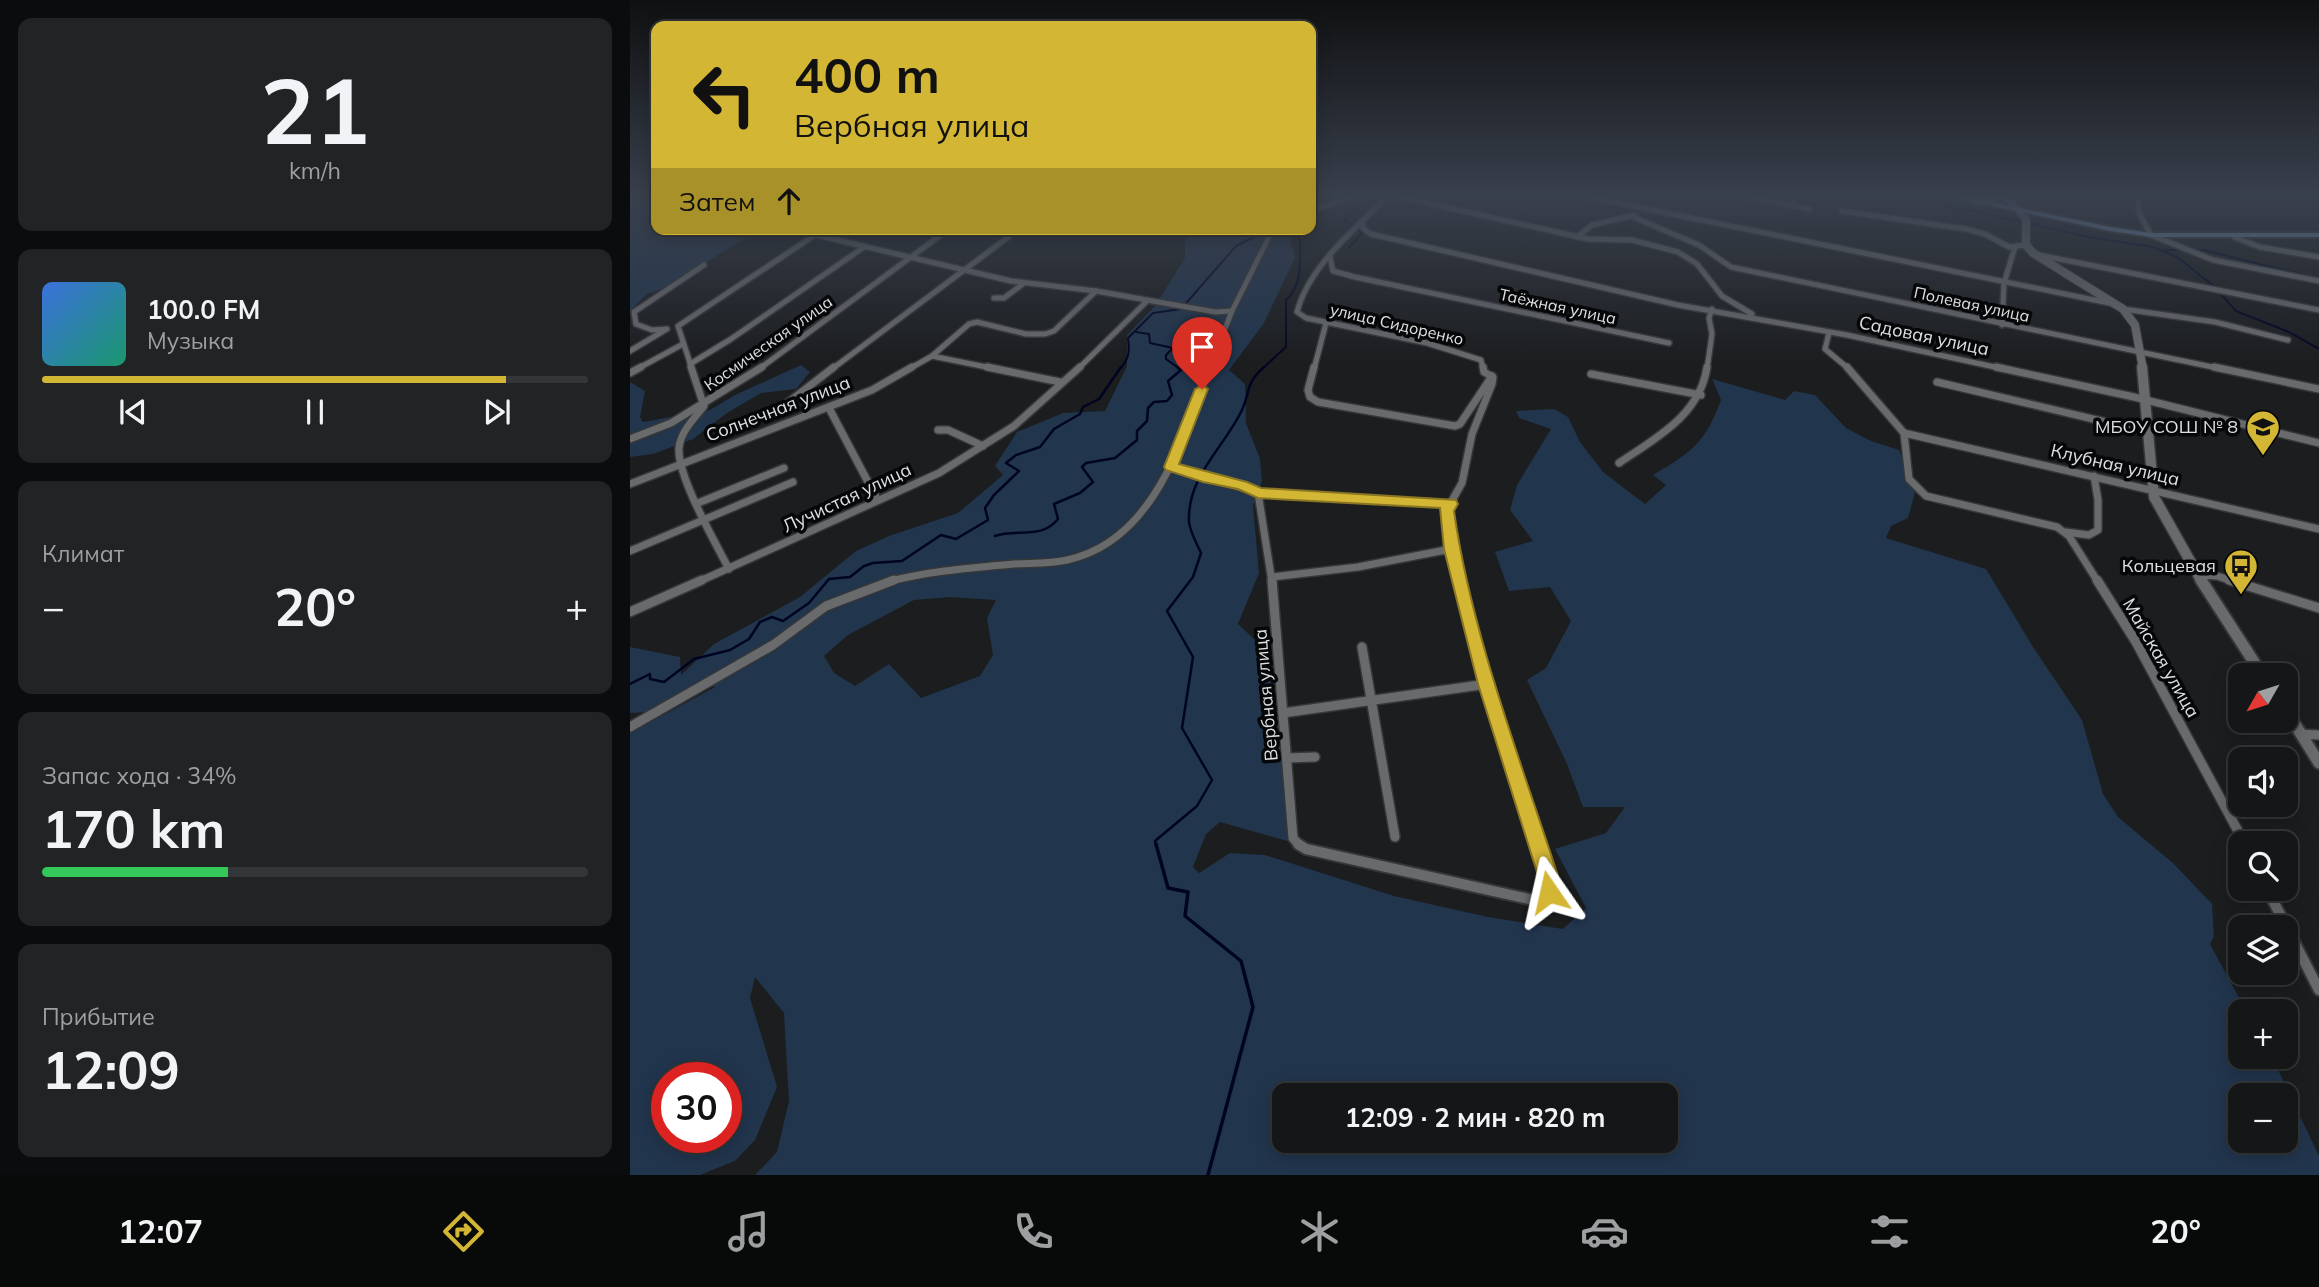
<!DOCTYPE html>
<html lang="ru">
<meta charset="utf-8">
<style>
:root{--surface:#141617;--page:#212324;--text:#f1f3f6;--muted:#9d9fa1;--line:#333536;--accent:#d4b635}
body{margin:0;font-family:Mulish,sans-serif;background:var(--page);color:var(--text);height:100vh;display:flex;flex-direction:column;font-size:26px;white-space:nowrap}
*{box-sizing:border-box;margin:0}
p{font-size:23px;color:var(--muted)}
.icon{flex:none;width:38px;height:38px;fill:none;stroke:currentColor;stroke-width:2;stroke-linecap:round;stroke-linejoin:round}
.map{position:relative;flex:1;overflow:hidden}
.sheet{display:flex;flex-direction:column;gap:18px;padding:18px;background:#0b0c0d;width:630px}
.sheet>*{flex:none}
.banner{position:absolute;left:21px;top:21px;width:665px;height:214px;border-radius:14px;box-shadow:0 4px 18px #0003,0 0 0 2px var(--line);background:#d4b635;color:#111;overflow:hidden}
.needle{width:46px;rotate:231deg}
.controls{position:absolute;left:1598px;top:663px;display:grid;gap:14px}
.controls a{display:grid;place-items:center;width:70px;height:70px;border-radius:14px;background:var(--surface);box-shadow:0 4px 18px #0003,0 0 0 2px var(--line);font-size:35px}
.speed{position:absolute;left:21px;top:1062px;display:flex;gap:14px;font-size:35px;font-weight:700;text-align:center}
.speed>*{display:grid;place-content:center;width:91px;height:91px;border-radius:50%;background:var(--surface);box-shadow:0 4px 18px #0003,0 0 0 2px var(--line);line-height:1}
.speed .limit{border:10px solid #d22;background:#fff;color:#111}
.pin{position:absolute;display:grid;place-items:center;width:60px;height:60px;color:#fff;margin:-72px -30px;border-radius:50% 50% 50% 0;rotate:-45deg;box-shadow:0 0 7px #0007}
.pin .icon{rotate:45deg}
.me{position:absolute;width:77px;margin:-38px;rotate:349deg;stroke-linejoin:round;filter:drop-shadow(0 0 5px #0008)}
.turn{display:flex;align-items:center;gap:24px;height:147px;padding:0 28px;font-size:32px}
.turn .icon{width:91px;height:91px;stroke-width:2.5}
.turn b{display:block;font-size:49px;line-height:60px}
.then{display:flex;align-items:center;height:66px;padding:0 28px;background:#0003;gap:14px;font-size:26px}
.big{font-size:52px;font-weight:700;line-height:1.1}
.sheet .tile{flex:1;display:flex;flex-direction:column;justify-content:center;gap:10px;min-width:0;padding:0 24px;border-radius:14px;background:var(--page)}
.sheet .dial{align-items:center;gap:0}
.dial b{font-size:91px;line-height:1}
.song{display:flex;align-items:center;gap:21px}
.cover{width:84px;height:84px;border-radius:10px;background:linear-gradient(135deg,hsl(220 70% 55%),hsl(160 70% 35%))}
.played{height:7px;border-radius:4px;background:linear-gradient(90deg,var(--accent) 85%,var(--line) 85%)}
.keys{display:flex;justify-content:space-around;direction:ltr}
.heat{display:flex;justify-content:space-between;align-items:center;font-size:38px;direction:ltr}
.charge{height:10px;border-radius:5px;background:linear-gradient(90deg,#34c759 34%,var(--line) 0)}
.trip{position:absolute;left:642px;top:1083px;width:406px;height:70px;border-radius:14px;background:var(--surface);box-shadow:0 4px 18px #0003,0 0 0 2px var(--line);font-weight:700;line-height:70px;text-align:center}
.menu{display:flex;height:112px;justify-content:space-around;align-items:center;background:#080909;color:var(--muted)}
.menu .icon{width:49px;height:49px}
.menu .active{color:var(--accent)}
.menu b{font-size:32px;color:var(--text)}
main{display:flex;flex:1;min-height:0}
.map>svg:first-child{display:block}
</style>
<main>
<section class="sheet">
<div class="tile dial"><b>21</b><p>km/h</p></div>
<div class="tile">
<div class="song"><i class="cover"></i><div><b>100.0 FM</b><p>Музыка</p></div></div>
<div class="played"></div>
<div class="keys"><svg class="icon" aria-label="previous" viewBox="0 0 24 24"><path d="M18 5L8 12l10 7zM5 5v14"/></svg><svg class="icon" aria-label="pause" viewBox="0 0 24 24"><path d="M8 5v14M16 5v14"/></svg><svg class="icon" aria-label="next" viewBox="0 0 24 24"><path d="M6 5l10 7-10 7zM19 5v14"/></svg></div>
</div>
<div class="tile"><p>Климат</p>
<div class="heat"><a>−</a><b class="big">20°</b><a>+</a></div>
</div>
<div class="tile"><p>Запас хода · 34%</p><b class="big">170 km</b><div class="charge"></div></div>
<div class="tile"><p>Прибытие</p><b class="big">12:09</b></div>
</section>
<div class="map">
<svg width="1689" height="1175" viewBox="0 0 1689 1175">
<rect width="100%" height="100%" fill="#1b1d1f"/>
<!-- green -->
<g fill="#21354d" fill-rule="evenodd">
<path d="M0 197H26V229H122L124 233 36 287 17 294 0 311Z"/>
<path d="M569 229H654L659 236 665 257 634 323 599 370 615 384 616 423 630 459 632 481 623 506 629 573 608 624 641 655 661 842 590 822 576 834 563 867 569 873 600 853 635 855 764 896 858 917 933 929 956 908 925 849 976 833 995 807H953L937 764 897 680 916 668 941 621 920 587 879 591 865 552 903 541 880 510 887 485 921 429 889 418 886 411 924 409 938 417 950 442 973 472 1015 504 1036 485 1023 475C1062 452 1075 443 1091 400L1082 379 1155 400 1164 391 1185 395 1216 428 1241 441 1269 450 1285 492 1278 518 1261 526 1256 538 1356 569 1403 647 1452 720 1473 794 1488 817 1544 864 1582 904 1584 937 1580 944 1616 1011 1610 1012V1057H1642L1689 1156V1175H125L147 1152 159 1101 154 1013 125 977 120 998 147 1087 125 1140 105 1161 70 1175H0V733L85 687 71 682 18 712 0 713V647L50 657 51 675 84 644 170 597 226 551 259 536 328 513 373 475 365 466 387 432 433 413 475 411 497 366V335L525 306 555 258V240ZM321 597 366 600 357 618 363 655 350 676 291 698 259 664 225 686 204 673 194 656 218 635 284 600ZM37 1078H96V1138H37ZM654 1096H1036V1141H654ZM1610 1096H1656V1141H1610Z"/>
<path d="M171 365 180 372 166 389 131 393 97 413 63 439 23 454 0 457V382L15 391 10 417 13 422 80 410 105 395Z"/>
</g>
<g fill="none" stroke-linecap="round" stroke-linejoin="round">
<!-- stream-far2 -->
<g stroke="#000423" stroke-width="2">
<path d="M1281 197 1459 237 1523 247 1547 257 1585 287"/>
<path d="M725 226 713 220 744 197"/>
<path d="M719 248 732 233 730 230"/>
<path d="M1535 250H1553"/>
<path d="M1563 250H1574L1689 279"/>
<path d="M1589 292 1606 311 1659 332 1689 349"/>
<path d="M506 332 519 334 520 343 543 348 536 355V359L550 369"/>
<path d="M490 369C499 358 500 353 498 338L523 313 551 309 606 246 626 236 658 229"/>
<path d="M632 369 656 347V300C674 285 671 251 668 229"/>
</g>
<!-- stream-far1 -->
<g stroke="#000423" stroke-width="2.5">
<path d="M365 536C388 528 411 540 428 519L424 504 450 493 463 482 452 467 456 463 485 458 507 440V431L517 421 518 408 524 402 537 401 542 395 538 381 551 370 547 367"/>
<path d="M0 684 20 674V679L34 682 64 659 100 650 119 639 130 622 142 617 153 621 179 603 199 579 220 577 234 566 243 563 272 561 311 535 326 539 358 520 355 508 364 495 389 471 376 463 386 455 410 447 424 429 450 414 453 407 469 399 491 367"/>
<path d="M526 846 525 841 567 806 582 780 552 728 563 657 537 611 563 577 571 553C567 544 560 532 559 522 557 476 594 448 612 410 621 390 615 384 634 367"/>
</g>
<!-- stream -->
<path stroke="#000423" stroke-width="3.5" d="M526 844 538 888 558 892 555 916 611 961 623 1007 578 1175"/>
<!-- minor-far3 casing -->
<g stroke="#363739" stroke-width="8">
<g id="minor-far3">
<path d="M757 197C725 229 679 266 667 312L676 318 797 343 851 360 853 369"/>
<path d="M771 197 958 239 1002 240 1048 252 1067 264 1092 296 1122 314"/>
<path d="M959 197 1484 304"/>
<path d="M1121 197 1179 209"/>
<path d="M1159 197 1165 206"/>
<path d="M1508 197 1509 213 1521 235 1583 260 1689 281"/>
<path d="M681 210 725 197"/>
<path d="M1212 211 1336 229 1355 234 1379 247 1396 245"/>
<path d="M1001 216 1069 245 1101 267 1592 369"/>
<path d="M733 223V228L741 234 1048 305 1217 335 1374 369"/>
<path d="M161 229 381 281 466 291 585 312 602 311"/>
<path d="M947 237 962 225 1004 215"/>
<path d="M1604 237 1630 247 1689 257"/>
<path d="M1404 254 1689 310"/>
<path d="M700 257 703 271 725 277 1039 343"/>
<path d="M364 298H374L394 283"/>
<path d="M1493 309 1585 322 1658 340"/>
<path d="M1372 325 1374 283 1385 247"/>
<path d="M37 329 22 330 6 324 4 312 74 265"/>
<path d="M1199 333 1195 349 1219 369"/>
<path d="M0 351 35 330"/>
<path d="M302 356 366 369"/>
<path d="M60 364 101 339 234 247"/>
<path d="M7 369 53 344"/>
<path d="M62 369 48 326 194 229"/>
<path d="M129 369 319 229"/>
<path d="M202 369 389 229"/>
<path d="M279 369 302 356 339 324 347 322 396 334H415L424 331 466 291"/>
<path d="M448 369 517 301"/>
<path d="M579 369 602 311 643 229"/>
<path d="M684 369 696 323"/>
<path d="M1077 369 1082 334 1079 318 1082 309"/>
</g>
</g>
<!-- minor-far2 casing -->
<g stroke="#363739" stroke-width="10">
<g id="minor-far2">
<path d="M61 367 74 406C65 418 50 432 49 448 47 476 85 542 99 569"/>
<path d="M357 367 430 382"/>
<path d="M684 367 678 390 680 397 688 402 825 426 830 424 862 376"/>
<path d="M1217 367 1274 433"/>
<path d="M1366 367 1504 397 1689 443"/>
<path d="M1584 367 1689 389"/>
<path d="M0 373 11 367"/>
<path d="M961 374 1071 395"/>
<path d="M1307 382 1518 432"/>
<path d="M199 408 247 499"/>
<path d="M147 411 204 367"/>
<path d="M308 430H318L353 446"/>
<path d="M1274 433 1279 479 1296 496 1427 527 1439 536 1468 582"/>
<path d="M1274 433 1689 529"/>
<path d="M0 439 41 423 132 367"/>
<path d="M989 463C1026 438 1070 415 1077 367"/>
<path d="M541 467 628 493"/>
<path d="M0 484 242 390 282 367"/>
<path d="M68 503 154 468"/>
<path d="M820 504 816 510 829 582"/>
<path d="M820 504 832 483 842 434 862 384 863 377 854 372 853 367"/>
<path d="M1435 532 1459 535 1468 530V500L1464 476"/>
<path d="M0 551 163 482"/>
<path d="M1568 575 1587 576 1605 582"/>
<path d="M642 577 728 567 821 549"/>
<path d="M68 582 309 473 384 426 450 367"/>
<path d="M257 582C299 571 340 568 384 564 401 563 420 564 437 560 525 541 552 439 580 367"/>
<path d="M642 582 628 493 820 504"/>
</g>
</g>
<!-- minor-far1 casing -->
<g stroke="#363739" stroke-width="12">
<g id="minor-far1">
<path d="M642 580 663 838 670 846"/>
<path d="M829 580 860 698 908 846"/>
<path d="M1467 580 1506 642 1615 844"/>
<path d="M1599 580 1689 608"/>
<path d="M0 612 72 580"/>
<path d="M732 647 765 837"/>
<path d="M653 713 857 684"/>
<path d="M0 727 143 645 196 606 264 580"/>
<path d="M1671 734 1689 735"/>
<path d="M657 758 685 757"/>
</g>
</g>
<!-- minor casing -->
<g stroke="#363739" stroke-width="14">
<g id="minor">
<path d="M668 844 676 849 903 900 919 892 920 882 908 844"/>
<path d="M1637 889 1689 990"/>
</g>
</g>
<!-- tertiary-far2 casing -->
<g stroke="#363739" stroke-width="10">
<path id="tertiary-far2" d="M1391 212 1396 220V245L1403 253 1493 309 1505 325 1513 369"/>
</g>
<!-- tertiary-far1 casing -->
<g stroke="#363739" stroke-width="13">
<path id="tertiary-far1" d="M1512 367 1524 497 1572 582"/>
</g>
<!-- tertiary casing -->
<g stroke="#363739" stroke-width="15">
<g id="tertiary">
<path d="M1571 580 1633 676"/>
<path d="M1656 710 1689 763"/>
</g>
</g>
<!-- secondary casing -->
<g stroke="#363739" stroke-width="4">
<g id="secondary">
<path d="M1360 197H1369C1362 204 1351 207 1343 202Z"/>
<path d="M1371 197H1380L1395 212 1388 214Z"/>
</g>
</g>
<!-- primary casing -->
<g stroke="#363739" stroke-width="4">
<path id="primary" d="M1321 197H1338L1480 227 1521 233H1689V237H1521L1480 231Z"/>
</g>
<!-- minor-far3 -->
<use href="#minor-far3" stroke="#686a6c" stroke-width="5"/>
<!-- minor-far2 -->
<use href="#minor-far2" stroke="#686a6c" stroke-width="7"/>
<!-- minor-far1 -->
<use href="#minor-far1" stroke="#686a6c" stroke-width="9"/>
<!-- minor -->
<use href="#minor" stroke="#686a6c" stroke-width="10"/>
<!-- tertiary-far2 -->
<use href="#tertiary-far2" stroke="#686a6c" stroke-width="8"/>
<!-- tertiary-far1 -->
<use href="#tertiary-far1" stroke="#686a6c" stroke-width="10"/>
<!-- tertiary -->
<use href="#tertiary" stroke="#686a6c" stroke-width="11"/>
<!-- secondary -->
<use href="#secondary" fill="#6e8094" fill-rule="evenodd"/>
<!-- primary -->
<use href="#primary" fill="#7595bc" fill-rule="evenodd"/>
</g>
<!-- sky -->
<linearGradient id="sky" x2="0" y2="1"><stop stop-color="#0f1011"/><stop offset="0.54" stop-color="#39404d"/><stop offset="1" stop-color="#39404d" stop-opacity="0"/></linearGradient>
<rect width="1689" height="362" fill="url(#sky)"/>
<!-- route -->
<path fill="#d4b635" stroke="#8a7622" stroke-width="2" d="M572 385 578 389 549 464 617 482 631 488 826 500 828 504 824 511C841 633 892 764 930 882L926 899 919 901 912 899 909 892 910 882 848 684 814 549 810 508 628 498 608 489 573 482 536 470 534 467 565 389Z"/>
<!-- icons -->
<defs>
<g id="school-pin" transform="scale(1.75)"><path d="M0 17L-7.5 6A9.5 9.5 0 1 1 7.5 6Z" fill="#d4b635" stroke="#060708"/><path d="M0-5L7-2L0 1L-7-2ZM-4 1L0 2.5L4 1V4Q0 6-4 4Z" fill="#111"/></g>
<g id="bus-pin" transform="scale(1.75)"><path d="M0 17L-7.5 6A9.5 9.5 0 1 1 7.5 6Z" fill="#d4b635" stroke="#060708"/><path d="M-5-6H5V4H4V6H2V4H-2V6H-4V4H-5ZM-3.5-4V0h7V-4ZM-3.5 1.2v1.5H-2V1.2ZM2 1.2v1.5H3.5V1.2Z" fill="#111"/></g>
</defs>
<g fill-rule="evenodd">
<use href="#school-pin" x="1633" y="427"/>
<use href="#bus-pin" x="1611" y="566"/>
</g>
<g text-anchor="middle" stroke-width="7" stroke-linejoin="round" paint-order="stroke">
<!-- far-street labels -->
<g font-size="16" fill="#dfe0e2" stroke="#060708">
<text transform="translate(1342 304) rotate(12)" y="6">Полевая улица</text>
<text transform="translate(928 306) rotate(12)" y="6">Таёжная улица</text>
<text transform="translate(767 324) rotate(13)" y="6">улица Сидоренко</text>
<text transform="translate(138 343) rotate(-35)" y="6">Космическая улица</text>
</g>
<!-- street labels -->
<g font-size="18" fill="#dfe0e2" stroke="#060708">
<text transform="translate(1294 336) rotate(12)" y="6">Садовая улица</text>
<text transform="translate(148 409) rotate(-21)" y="6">Солнечная улица</text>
<text transform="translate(1485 465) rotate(13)" y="6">Клубная улица</text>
<text transform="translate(217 498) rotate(-25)" y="6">Лучистая улица</text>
<text transform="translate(1531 658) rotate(60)" y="6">Майская улица</text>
<text transform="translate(636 695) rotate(-95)" y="6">Вербная улица</text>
</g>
<!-- poi labels -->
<g font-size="18" fill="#dfe0e2" stroke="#060708" text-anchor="end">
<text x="1608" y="433">МБОУ СОШ № 8</text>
<text x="1586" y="572">Кольцевая</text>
</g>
</g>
</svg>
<div class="controls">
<a><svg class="needle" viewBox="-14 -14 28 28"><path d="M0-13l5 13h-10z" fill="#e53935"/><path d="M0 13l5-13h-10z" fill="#9d9fa1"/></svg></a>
<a><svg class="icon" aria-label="sound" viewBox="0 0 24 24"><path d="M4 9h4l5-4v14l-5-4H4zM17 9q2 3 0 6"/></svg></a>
<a><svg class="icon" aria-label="search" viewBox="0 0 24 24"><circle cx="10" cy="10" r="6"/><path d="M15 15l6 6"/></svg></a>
<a><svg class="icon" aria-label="layers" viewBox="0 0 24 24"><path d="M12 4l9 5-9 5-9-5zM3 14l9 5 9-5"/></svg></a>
<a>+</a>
<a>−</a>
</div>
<div class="speed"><div class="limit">30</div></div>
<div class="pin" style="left:572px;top:389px;background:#d93025"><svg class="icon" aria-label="arrive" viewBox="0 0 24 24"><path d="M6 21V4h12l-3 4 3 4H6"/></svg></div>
<svg class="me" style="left:919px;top:892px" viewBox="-20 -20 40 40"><path d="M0-17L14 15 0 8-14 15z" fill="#d4b635" stroke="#fff" stroke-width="4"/></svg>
<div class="trip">12:09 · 2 мин · 820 m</div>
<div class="banner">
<div class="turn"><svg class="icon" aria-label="left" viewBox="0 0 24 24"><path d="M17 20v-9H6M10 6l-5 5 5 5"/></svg><div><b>400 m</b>Вербная улица</div></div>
<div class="then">Затем<svg class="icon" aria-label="ahead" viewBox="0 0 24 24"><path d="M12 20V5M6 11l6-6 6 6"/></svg></div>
</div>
</div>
</main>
<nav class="menu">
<b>12:07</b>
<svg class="icon active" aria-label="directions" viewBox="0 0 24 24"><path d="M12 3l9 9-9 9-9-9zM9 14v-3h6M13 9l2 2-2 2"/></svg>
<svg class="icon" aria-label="music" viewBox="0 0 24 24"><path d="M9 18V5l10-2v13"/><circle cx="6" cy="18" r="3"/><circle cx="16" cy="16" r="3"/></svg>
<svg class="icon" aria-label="phone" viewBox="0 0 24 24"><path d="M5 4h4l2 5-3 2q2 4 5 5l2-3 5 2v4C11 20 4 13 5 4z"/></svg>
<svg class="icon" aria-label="climate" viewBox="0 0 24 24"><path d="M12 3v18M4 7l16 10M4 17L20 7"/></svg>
<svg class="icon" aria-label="car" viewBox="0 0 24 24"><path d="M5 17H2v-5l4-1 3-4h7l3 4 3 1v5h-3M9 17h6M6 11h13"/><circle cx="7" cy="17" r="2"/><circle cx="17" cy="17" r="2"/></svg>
<svg class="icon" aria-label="filters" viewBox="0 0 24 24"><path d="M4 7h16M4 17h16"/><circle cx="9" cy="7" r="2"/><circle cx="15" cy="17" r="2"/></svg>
<b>20°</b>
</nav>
